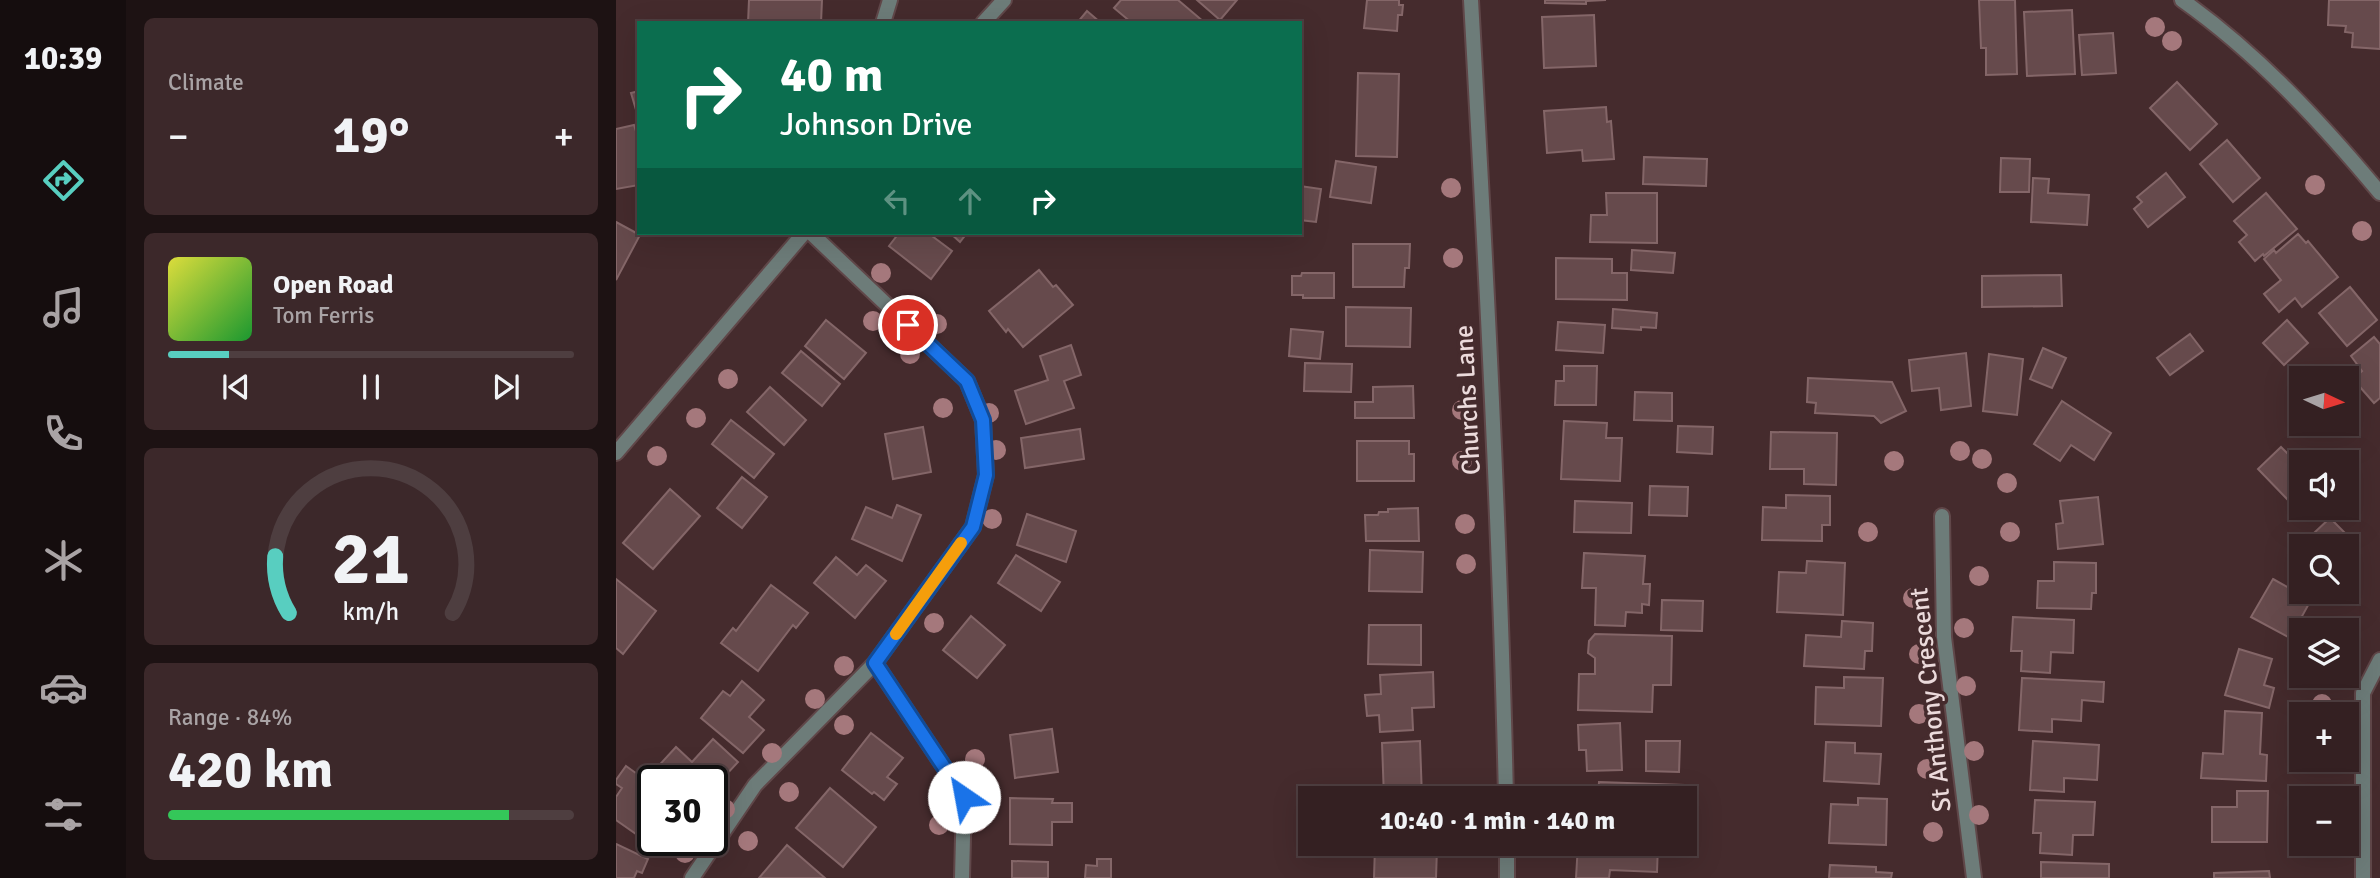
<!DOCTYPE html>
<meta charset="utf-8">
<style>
:root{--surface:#342022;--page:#3c282a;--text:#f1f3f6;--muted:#a9a3a5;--line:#4e3e40;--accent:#58cec0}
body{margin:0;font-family:Signika,sans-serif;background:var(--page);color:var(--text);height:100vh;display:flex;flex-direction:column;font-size:26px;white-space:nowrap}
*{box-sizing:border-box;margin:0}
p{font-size:23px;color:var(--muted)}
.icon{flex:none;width:38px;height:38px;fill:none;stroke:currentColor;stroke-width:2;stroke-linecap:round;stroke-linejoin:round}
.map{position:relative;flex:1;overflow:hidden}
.details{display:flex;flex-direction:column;gap:18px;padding:18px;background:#1d1213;width:490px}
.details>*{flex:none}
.guide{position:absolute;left:21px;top:21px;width:665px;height:214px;border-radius:0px;box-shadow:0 7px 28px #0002,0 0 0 2px var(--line);background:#0b6e4f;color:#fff;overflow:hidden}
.needle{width:46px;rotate:94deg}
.tools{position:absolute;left:1673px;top:366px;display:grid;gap:14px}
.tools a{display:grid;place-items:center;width:70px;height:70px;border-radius:0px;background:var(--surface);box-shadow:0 7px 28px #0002,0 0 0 2px var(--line);font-size:35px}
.speed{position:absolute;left:21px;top:765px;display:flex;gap:14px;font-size:35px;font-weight:700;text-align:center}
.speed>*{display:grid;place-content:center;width:91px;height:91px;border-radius:50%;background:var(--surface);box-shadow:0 7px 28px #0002,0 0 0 2px var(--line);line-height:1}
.speed .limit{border:4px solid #111;border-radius:10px;background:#fff;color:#111}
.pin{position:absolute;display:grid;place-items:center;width:60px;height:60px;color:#fff;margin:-30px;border:4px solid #fff;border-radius:50%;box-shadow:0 2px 7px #0007}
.me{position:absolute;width:77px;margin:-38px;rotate:327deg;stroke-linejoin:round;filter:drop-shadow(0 0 5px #0008)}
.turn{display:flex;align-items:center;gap:24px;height:147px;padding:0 28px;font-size:32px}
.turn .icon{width:91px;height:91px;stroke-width:2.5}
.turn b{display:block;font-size:49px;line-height:60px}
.lanes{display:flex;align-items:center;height:66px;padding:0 28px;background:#0003;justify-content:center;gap:35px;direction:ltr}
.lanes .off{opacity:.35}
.big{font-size:52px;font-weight:700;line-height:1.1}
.details .card{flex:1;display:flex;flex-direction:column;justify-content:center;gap:10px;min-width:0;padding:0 24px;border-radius:10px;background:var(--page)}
.details .dial{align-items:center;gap:0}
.dial svg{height:182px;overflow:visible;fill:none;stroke:var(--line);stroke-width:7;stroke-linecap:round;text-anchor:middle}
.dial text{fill:var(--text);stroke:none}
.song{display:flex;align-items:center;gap:21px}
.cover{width:84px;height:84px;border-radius:10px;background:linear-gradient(135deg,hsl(60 70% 55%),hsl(130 70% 35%))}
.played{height:7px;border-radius:4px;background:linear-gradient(90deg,var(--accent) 15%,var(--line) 15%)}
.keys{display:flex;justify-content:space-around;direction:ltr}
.heat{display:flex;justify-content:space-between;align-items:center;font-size:38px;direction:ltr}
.charge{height:10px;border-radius:5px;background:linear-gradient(90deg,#34c759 84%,var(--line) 0)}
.trip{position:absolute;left:682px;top:786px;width:399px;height:70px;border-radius:0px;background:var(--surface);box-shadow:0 7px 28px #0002,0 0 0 2px var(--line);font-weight:700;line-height:70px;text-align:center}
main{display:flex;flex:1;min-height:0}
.dock{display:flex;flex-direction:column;width:126px;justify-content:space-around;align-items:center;background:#150d0e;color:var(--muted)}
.dock .icon{width:49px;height:49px}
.dock .selected{color:var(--accent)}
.dock b{font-size:32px;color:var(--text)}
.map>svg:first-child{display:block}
</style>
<main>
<nav class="dock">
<b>10:39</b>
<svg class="icon selected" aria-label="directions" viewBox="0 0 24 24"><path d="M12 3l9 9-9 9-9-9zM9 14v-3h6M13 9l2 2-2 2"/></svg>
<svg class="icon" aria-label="music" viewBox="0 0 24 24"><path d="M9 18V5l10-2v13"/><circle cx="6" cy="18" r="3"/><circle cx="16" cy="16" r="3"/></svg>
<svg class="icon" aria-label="phone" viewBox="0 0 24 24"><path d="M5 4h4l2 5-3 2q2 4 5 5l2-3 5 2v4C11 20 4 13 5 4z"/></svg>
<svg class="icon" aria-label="climate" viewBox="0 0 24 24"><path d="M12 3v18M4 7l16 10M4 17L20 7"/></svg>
<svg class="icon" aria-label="car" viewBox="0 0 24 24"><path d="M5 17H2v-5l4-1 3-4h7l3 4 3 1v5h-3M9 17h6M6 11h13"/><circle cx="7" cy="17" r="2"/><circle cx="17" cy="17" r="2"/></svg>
<svg class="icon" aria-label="filters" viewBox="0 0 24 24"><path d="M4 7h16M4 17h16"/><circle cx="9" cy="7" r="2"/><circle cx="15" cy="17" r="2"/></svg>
</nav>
<section class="details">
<div class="card"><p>Climate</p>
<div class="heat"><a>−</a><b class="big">19°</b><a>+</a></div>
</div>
<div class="card">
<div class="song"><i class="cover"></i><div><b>Open Road</b><p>Tom Ferris</p></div></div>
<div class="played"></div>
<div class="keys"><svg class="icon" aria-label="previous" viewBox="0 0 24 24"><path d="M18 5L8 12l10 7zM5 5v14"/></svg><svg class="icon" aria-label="pause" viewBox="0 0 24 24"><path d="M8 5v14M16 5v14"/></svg><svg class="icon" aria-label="next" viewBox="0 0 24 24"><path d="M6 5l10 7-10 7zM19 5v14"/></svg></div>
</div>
<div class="card dial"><svg viewBox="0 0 100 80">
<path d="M14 69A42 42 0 1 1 86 69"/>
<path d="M14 69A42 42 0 0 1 8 44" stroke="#58cec0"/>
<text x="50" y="56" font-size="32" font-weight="700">21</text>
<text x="50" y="72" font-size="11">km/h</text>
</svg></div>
<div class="card"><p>Range · 84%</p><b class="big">420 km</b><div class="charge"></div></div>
</section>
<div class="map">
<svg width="1764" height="878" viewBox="0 0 1764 878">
<rect width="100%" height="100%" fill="#452b2d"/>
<!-- building -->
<g fill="#664a4c" stroke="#846668" stroke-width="2">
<path d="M133 0H206L205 23H132Z"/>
<path d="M505 0H562L588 22 516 23 498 8Z"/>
<path d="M581 0H621L604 20Z"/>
<path d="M751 0H783V5H787L786 15H782L781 31 748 28Z"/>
<path d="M929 0H990L970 1V4L929 3Z"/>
<path d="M1363 0H1399L1401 74 1370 75V48H1365Z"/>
<path d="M1713 0H1764V49L1736 47 1737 33 1729 32 1730 26 1712 25Z"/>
<path d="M1456 10 1459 74 1411 76 1408 12Z"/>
<path d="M471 11 485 23H461Z"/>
<path d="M978 15 980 66 928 68 926 17Z"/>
<path d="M1497 33 1500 73 1466 75 1463 35Z"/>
<path d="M742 73 783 74 781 157 740 156Z"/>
<path d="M1561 82 1601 124 1574 150 1534 108Z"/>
<path d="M23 91V120L15 93Z"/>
<path d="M990 107 991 122 995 121 998 159 967 161 966 150 931 153 928 111Z"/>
<path d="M18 125 23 141V185L0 189V129Z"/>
<path d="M1611 140 1644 178 1617 202 1584 164Z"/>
<path d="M1028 157 1091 159 1090 186 1027 184Z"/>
<path d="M1385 158 1414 159 1413 192H1384Z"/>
<path d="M720 161 760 167 755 203 714 197Z"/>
<path d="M1550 173 1569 197 1532 227 1518 209 1526 202 1521 197Z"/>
<path d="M1417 178 1433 179 1432 193 1473 195 1471 225 1415 222Z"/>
<path d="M684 186 705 189 700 222 684 220Z"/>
<path d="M990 193H1041V243L974 242 975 215H991Z"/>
<path d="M1650 193 1681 229 1648 256 1647 254 1639 261 1623 242 1631 235 1618 221Z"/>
<path d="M0 222 24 235 0 280Z"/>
<path d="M283 233H312L336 251 315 279 273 246Z"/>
<path d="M334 233H351L344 242Z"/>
<path d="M1682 234 1690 243 1692 241 1722 277 1686 307 1679 298 1663 312 1648 294 1665 280 1648 259 1658 250 1660 253Z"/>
<path d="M737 244H794L793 268H789L788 287H737Z"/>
<path d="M1016 250 1059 253 1057 273 1015 270Z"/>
<path d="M940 258 996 259V273H1011V300L940 299Z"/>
<path d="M423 270 437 287 440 285 457 305 407 347 392 329 390 332 373 311Z"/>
<path d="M686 273H718V298H687V295H676V276H685Z"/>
<path d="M1445 275 1446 306 1366 307V276Z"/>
<path d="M1734 287 1761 320 1731 346 1703 313Z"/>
<path d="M730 307 795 308 794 347 730 346Z"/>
<path d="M997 309 1041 313 1040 328 1025 327V330L996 328Z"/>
<path d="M210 320 250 353 228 379 189 346Z"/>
<path d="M1671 320 1692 343 1668 365 1647 343Z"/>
<path d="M942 322 989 325 987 353 940 350Z"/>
<path d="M675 329 707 332 704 359 673 356Z"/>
<path d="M1574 334 1587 351 1554 375 1541 358Z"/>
<path d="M1758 337 1764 344V398L1758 403 1737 379 1746 371 1735 356Z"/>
<path d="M455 345 465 375 448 381 458 408 410 424 399 391 432 380 424 356Z"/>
<path d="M1427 348 1450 358 1436 388 1414 379Z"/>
<path d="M185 351 224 384 206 406 166 373Z"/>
<path d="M1350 353 1355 406 1325 410 1323 388 1296 391 1293 360Z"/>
<path d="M1373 354 1407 359 1401 415 1367 411Z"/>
<path d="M689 363 736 364 735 392 688 391Z"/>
<path d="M948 366H981L980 405H939L940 381H948Z"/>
<path d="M1192 378 1276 382 1290 411 1265 423 1258 416 1199 413 1200 403 1191 402Z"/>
<path d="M797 386 798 418H739V402H757V387Z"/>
<path d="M154 387 190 420 168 445 131 412Z"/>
<path d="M1019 392 1056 393V421L1018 420Z"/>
<path d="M1446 401 1495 433 1478 460 1455 445 1444 461 1418 444Z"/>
<path d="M115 420 158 454 138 478 96 444Z"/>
<path d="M948 421 991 423 990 438H1006L1004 481 945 479Z"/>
<path d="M1062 426 1097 427 1096 454 1061 452Z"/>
<path d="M307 427 315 472 277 479 269 434Z"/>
<path d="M464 429 468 459 409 468 405 438Z"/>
<path d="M1155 432 1221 433 1220 485 1188 484V469H1154Z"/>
<path d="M741 441H793V454H798V481H741Z"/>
<path d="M1665 447 1685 467V488L1672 500 1642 469Z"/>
<path d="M126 477 151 497 126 528 101 508Z"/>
<path d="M1034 486 1072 487 1071 516 1033 515Z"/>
<path d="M54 489 84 516 37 569 7 543Z"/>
<path d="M1170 495 1214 496V525H1206V541L1146 540 1147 507 1170 508Z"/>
<path d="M1482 497 1487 544 1442 549 1440 524 1447 523 1444 501Z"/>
<path d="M959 501 1016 503 1015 533 958 532Z"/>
<path d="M281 505 305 515 286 561 236 539 250 507 276 518Z"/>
<path d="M802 508 803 541H750L749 515H762L763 512H772V509Z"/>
<path d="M411 514 460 531 450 562 401 545Z"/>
<path d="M1714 518 1730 534 1719 545 1720 546H1685V553L1681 549Z"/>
<path d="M754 550 807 552 806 592 753 591Z"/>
<path d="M968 553 1029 556 1027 584H1034L1033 605 1026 604V613L1010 612 1009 626 979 625 980 588H966Z"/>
<path d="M400 555 444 582 425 611 382 583Z"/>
<path d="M220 557 241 575 250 565 270 581 239 618 198 583Z"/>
<path d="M1191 561 1229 563 1227 615 1161 612 1163 572 1190 573Z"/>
<path d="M1438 562 1480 563V593H1476L1475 609 1421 608 1422 581H1438Z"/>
<path d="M0 579 40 611 7 654 0 648Z"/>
<path d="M1657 579 1695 600 1674 638 1635 617Z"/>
<path d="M155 585 192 613 180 628 177 625 142 671 105 643 117 628 120 631Z"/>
<path d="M1046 600 1087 601 1086 631 1045 630Z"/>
<path d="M355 616 389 645 361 678 327 650Z"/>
<path d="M1397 617 1458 620 1457 653 1435 652 1434 673 1405 671 1406 651H1395Z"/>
<path d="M1226 621 1257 623 1256 651H1249L1248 669 1188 666 1190 635 1225 637Z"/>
<path d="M753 625H805V665L752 664Z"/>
<path d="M979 634 1056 636 1055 685H1037L1036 712 962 710 963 674H979V658L972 653 973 641Z"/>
<path d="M1623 649 1656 659 1648 685 1658 688 1653 708 1609 695Z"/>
<path d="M817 672 818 707 796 708 797 730 764 732 763 715 751 716 749 695 765 694 764 675Z"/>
<path d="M1228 677 1267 678 1265 726 1199 724 1200 687 1228 688Z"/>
<path d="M1406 678 1488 682 1487 702 1466 700 1465 721 1436 719V732L1403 730Z"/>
<path d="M126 681 148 700 133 717 148 730 127 753 85 718 107 691 114 696Z"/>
<path d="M1609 711 1646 713 1644 754 1651 755 1650 781 1585 778 1587 753 1607 754Z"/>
<path d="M1004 723 1006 770 971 771 970 750H963L962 725Z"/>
<path d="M436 729 442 772 399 778 394 735Z"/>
<path d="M255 733 287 758 271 777 281 784 268 800 258 792 256 794 226 770Z"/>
<path d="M97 739 122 762 96 790V780H45L36 773 60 747 76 762Z"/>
<path d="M804 741 806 798H768L766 743Z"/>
<path d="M1030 741H1064L1063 772 1030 771Z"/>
<path d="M1417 741 1483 745 1481 780 1448 778V792L1414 790Z"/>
<path d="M1210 742 1239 743V753L1265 754 1263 784 1208 781Z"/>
<path d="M10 766 35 784 26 797 37 805V840H45L40 848 0 820V797L6 788 0 784V780Z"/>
<path d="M983 782 1068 785 1067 798H972V795L982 796Z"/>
<path d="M214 788 260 827 227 867 180 828Z"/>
<path d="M1621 791H1652L1651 842H1596V807H1621Z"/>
<path d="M394 798 437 799 436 803H456V822H436V845L394 844Z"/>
<path d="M1242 798 1271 799 1270 845 1213 843 1215 804 1242 805Z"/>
<path d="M1419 800 1479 802 1477 835H1457L1456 855 1424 853 1425 833H1417Z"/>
<path d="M0 844 32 859 26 873 21 871 18 878H0Z"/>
<path d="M962 844H1042L1041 872 994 870 993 878H960Z"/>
<path d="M171 845 209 878H143Z"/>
<path d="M759 846 821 848 820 878H758Z"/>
<path d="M481 859H495V878H469L470 865 481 866Z"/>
<path d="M396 861 432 862V878H396Z"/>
<path d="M1425 862 1493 864V878H1425Z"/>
<path d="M1214 865 1260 867V872L1276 873 1275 878H1213Z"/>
<path d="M1653 871 1654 878H1598V873Z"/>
</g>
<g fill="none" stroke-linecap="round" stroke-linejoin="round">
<!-- service casing -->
<g stroke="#604749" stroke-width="18">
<path id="service" d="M267 23 274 0"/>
</g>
<!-- minor casing -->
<g stroke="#604749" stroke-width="18">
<g id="minor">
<path d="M1326 516 1328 637 1358 878"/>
<path d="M259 663 348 797 346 878"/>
<path d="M76 878 139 785 259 663 357 527 370 475 367 420 351 381 195 233"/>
<path d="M1747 878V693L1764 660"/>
</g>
</g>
<!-- tertiary casing -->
<g stroke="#604749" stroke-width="18">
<g id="tertiary">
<path d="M855 0C870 266 884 532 890 798"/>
<path d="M1566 0C1641 53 1705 122 1764 193"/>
<path d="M367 23 388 0"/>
<path d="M0 453 188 233"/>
<path d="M891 844V878"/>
</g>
</g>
<!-- service -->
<use href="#service" stroke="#6d7c79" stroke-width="14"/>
<!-- minor -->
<use href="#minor" stroke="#6d7c79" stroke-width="14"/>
<!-- tertiary -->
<use href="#tertiary" stroke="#6d7c79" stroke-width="14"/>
</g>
<!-- trees -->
<g fill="#a5787c">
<circle cx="1539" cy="27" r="10"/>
<circle cx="1556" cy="41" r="10"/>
<circle cx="1699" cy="185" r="10"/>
<circle cx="835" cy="188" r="10"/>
<circle cx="1746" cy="231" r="10"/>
<circle cx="837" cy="258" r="10"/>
<circle cx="265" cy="273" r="10"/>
<circle cx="257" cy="321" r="10"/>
<circle cx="321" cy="324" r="10"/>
<circle cx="294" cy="354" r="10"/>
<circle cx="112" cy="379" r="10"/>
<circle cx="327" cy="408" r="10"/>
<circle cx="846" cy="410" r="10"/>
<circle cx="373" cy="413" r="10"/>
<circle cx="80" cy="418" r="10"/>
<circle cx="380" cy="450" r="10"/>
<circle cx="1344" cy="451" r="10"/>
<circle cx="41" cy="456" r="10"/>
<circle cx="1366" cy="459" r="10"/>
<circle cx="846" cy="461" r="10"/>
<circle cx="1278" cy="461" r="10"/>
<circle cx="1391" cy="483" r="10"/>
<circle cx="376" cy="519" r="10"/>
<circle cx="849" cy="524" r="10"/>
<circle cx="1252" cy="532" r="10"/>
<circle cx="1394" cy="532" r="10"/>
<circle cx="850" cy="564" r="10"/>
<circle cx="1363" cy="576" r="10"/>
<circle cx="1297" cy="598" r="10"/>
<circle cx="318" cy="623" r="10"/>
<circle cx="1348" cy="628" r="10"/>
<circle cx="1303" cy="654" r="10"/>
<circle cx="228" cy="666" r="10"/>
<circle cx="1350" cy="686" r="10"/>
<circle cx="199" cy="699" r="10"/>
<circle cx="1706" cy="704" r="10"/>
<circle cx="1303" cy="714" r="10"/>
<circle cx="228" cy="725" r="10"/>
<circle cx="1358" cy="751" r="10"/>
<circle cx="156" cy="753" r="10"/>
<circle cx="359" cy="759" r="10"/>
<circle cx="1311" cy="769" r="10"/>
<circle cx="173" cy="792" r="10"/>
<circle cx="109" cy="809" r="10"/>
<circle cx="1363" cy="815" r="10"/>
<circle cx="361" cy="822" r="10"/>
<circle cx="323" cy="825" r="10"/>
<circle cx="1317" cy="832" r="10"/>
<circle cx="132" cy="841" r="10"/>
<circle cx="69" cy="853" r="10"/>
</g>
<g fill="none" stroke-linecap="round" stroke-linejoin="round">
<!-- route casing -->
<g stroke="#114b97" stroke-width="18">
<path id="route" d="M292 325 351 381 367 420 370 475 357 527 259 663 348 797"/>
</g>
<!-- route -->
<use href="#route" stroke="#1a73e8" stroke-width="12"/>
<!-- slow -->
<path stroke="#f59e0b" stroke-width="12" d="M280 634 345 543"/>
</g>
<g text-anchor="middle" stroke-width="7" stroke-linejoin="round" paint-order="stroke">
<!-- street labels -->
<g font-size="26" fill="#ebdadb" stroke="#452b2d">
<text transform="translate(851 400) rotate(-93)" y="9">Churchs Lane</text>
<text transform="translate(1314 700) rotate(-96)" y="9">St Anthony Crescent</text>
</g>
</g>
</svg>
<div class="tools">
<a><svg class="needle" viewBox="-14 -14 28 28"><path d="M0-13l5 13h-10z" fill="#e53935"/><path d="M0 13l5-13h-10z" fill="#a9a3a5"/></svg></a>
<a><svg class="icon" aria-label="sound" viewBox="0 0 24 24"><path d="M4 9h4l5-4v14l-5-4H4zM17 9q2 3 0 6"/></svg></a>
<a><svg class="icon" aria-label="search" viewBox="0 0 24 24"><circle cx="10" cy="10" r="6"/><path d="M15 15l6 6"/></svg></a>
<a><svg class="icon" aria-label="layers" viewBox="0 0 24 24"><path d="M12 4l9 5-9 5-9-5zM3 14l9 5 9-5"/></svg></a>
<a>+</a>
<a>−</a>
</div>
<div class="speed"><div class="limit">30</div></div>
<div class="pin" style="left:292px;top:325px;background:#d93025"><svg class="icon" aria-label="arrive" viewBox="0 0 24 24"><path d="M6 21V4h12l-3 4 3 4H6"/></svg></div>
<svg class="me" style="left:348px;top:797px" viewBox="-20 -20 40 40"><circle r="19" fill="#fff"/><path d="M0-13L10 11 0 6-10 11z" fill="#1a73e8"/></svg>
<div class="trip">10:40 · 1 min · 140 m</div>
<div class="guide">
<div class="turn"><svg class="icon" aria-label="right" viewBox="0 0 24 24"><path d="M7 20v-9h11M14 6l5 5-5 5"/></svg><div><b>40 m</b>Johnson Drive</div></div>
<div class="lanes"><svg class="icon off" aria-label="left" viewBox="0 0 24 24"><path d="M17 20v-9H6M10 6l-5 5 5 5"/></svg><svg class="icon off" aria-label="ahead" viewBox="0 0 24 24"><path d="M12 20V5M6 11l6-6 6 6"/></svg><svg class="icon" aria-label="right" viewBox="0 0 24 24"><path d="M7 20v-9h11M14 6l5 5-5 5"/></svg></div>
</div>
</div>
</main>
